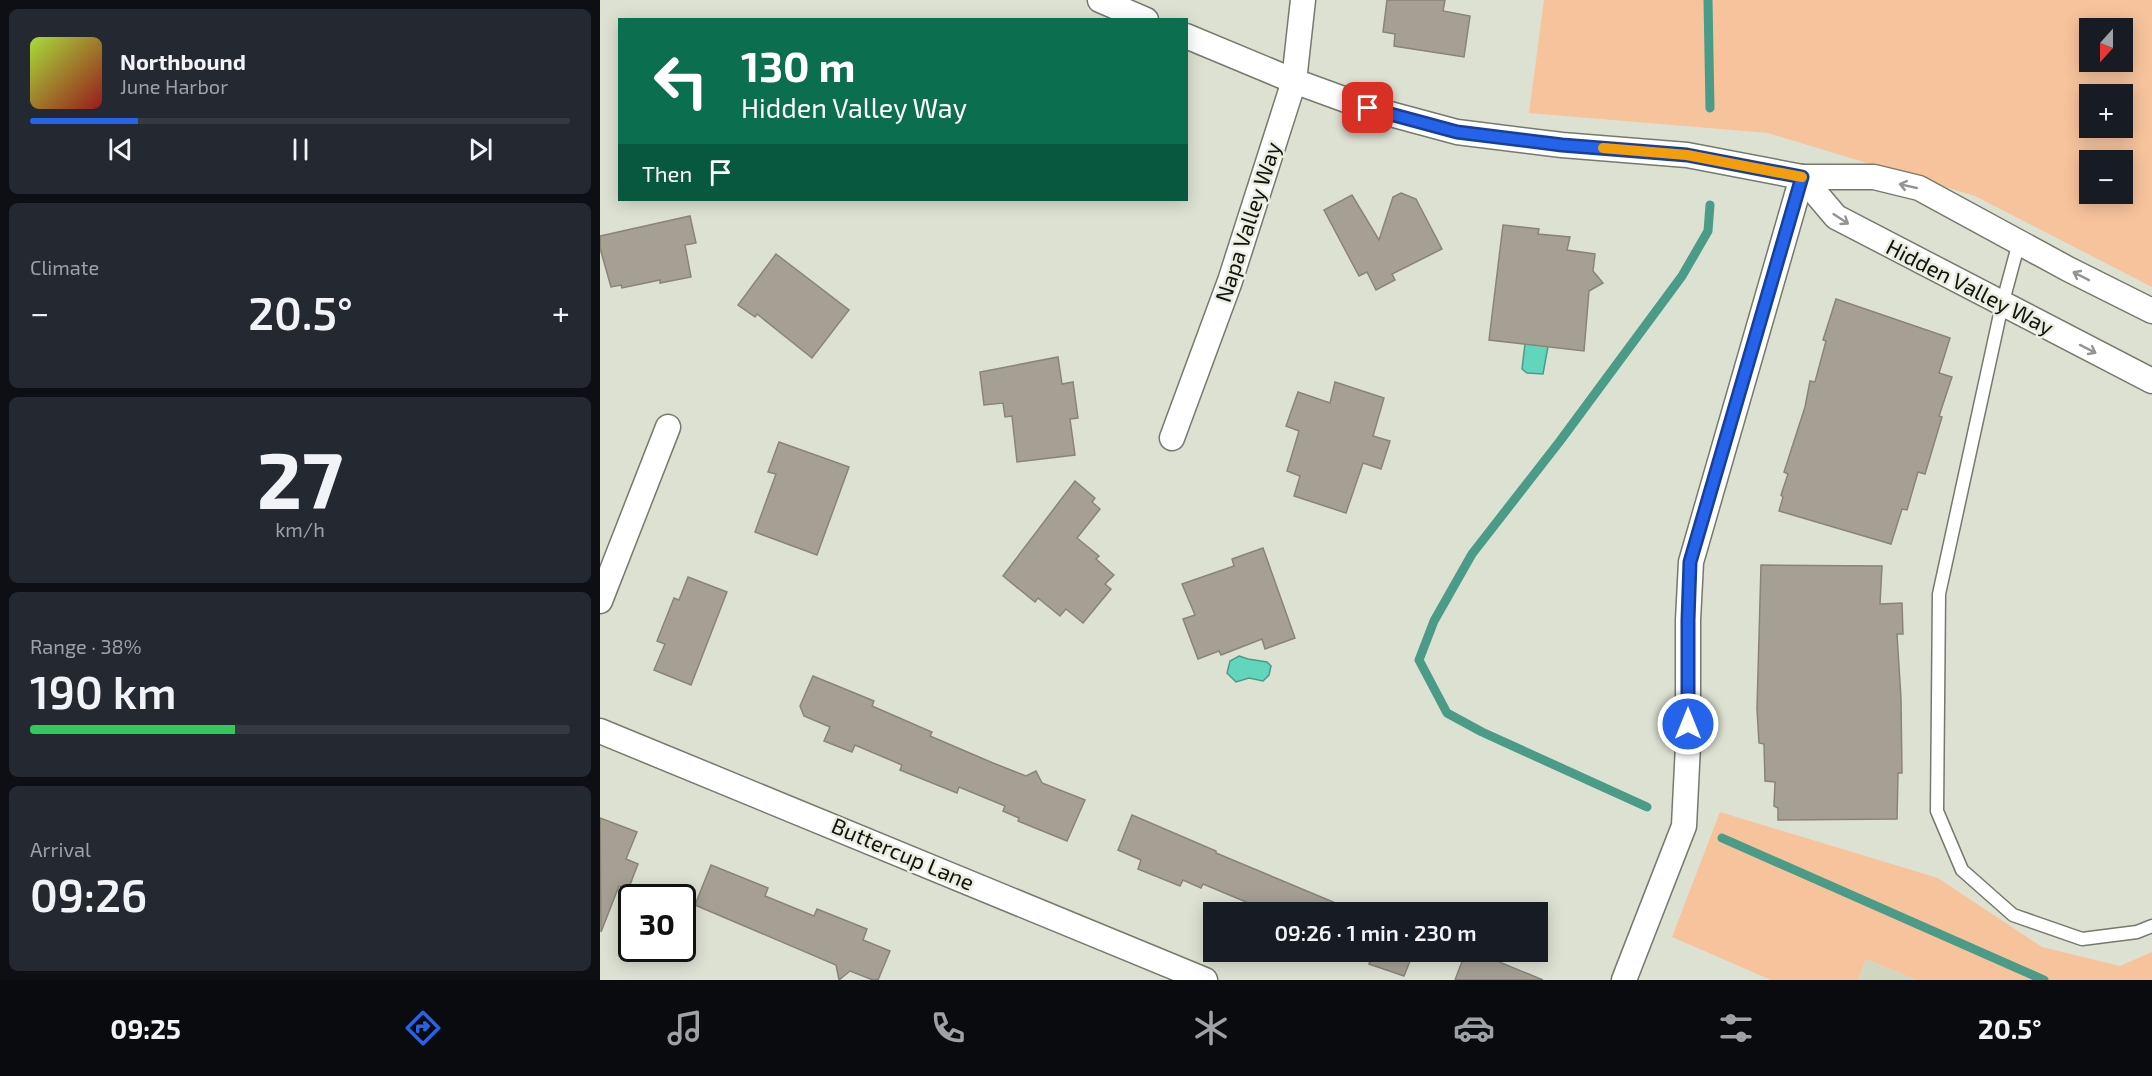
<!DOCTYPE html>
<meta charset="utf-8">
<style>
:root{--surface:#171b24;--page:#242831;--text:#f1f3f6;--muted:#9ea1a6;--line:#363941;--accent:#2563eb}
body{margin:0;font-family:"Exo 2",sans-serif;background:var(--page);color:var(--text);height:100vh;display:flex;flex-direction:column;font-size:22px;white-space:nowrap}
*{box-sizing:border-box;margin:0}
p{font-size:20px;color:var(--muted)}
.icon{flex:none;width:33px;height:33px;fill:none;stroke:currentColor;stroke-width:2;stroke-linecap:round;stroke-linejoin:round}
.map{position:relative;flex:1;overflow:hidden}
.details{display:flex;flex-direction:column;gap:9px;padding:9px;background:#0d0f14;width:600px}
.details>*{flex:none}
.guide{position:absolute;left:18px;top:18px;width:570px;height:183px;border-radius:0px;box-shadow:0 3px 15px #0003;background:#0b6e4f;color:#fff;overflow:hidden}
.needle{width:39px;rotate:201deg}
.fabs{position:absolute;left:1479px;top:18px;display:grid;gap:12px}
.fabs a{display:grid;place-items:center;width:54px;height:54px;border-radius:0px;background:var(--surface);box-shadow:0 3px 15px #0003;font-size:30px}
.speed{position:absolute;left:18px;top:884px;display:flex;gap:12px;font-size:30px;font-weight:700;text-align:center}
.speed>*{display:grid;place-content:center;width:78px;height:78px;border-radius:50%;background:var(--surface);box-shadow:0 3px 15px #0003;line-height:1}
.speed .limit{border:3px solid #111;border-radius:9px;background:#fff;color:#111}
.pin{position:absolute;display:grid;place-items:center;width:51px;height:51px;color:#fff;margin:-26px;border-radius:12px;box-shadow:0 3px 9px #0006}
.me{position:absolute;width:66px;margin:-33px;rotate:0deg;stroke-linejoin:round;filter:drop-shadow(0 0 4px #0008)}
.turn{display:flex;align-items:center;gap:21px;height:126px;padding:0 24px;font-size:27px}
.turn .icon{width:78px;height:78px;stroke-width:2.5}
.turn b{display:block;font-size:42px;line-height:51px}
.then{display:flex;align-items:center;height:57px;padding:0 24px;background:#0003;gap:12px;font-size:22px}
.big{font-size:45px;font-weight:600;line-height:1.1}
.details .card{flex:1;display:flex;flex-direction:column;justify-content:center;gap:9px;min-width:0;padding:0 21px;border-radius:9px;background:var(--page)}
.details .dial{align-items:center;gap:0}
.dial b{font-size:78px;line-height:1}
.song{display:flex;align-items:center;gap:18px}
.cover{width:72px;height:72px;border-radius:9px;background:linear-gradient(135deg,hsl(80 70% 55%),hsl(0 70% 35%))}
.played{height:6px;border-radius:3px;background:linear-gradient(90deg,var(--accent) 20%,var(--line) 20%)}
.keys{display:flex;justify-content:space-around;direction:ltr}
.heat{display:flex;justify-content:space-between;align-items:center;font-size:33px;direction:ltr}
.charge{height:9px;border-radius:4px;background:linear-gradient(90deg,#34c759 38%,var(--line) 0)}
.trip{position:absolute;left:603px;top:902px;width:345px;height:60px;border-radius:0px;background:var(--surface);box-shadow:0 3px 15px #0003;font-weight:600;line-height:60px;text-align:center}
.menu{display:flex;height:96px;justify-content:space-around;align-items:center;background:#090b0e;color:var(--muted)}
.menu .icon{width:42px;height:42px}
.menu .on{color:var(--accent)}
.menu b{font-size:27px;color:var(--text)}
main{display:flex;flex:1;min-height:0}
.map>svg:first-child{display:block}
</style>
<main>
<section class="details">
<div class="card">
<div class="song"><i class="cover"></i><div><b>Northbound</b><p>June Harbor</p></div></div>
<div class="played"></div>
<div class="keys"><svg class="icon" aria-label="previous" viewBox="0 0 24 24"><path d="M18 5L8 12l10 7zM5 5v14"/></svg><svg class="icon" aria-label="pause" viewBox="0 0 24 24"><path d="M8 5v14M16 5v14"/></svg><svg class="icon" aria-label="next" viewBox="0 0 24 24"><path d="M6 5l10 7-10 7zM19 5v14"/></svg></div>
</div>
<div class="card"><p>Climate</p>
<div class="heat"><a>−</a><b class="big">20.5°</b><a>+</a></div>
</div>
<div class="card dial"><b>27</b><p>km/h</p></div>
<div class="card"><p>Range · 38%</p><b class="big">190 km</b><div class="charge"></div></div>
<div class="card"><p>Arrival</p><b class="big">09:26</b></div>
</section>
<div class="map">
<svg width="1552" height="980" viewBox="0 0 1552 980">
<rect width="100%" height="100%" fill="#dde1d2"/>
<!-- built -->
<path fill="#d1d6c0" d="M1266 959 1317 980H1258Z"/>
<!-- green -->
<g fill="#f7c39c" fill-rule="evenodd">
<path d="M944 0H1552V287L1375 196 1168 133 929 113ZM1490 28H1522V62H1490ZM1490 94H1522V128H1490ZM1490 160H1522V194H1490Z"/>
<path d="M1120 812 1338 878 1442 947 1520 966 1552 952V980H1317L1266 959 1258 980H1171L1072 937Z"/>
</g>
<!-- water -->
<g fill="#62d5bd" stroke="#4a9b88" stroke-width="1.5">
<path d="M953 319 943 374 927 373 922 369 926 336Z"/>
<path d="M639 656 648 659 667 662 671 666 669 675 663 681 649 678 636 682 627 673 630 661Z"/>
</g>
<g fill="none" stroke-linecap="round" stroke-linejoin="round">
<!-- stream -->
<g stroke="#4a9b88" stroke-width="9">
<path d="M1108 0 1110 108"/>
<path d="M1047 807 882 732 847 713 819 660 834 621 872 554 960 441 1082 276 1108 231 1110 205"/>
<path d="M1122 838 1444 980"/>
</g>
</g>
<!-- building -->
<g fill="#a5a093" stroke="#898477" stroke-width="1.5">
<path d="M787 0H845L843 11 870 16 864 57 794 46 795 34 783 32Z"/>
<path d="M801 193 816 199 842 249 792 274 795 280 776 290 767 272 759 276 724 210 752 195 779 240 793 197Z"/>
<path d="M90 216 96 243 85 245 91 277 60 283V280L22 288 21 285 11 287 0 248V236Z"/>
<path d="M903 225 939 229 938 234 970 237 967 250 995 254 993 271 1003 283 989 291 984 351 889 340Z"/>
<path d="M176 254 249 310 212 358 157 314 155 317 138 305Z"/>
<path d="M1236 299 1350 338 1339 373 1352 377 1339 416 1342 417 1325 474 1318 472 1307 510 1302 509 1291 544 1179 511 1183 497 1181 495 1188 474 1184 472 1205 407 1210 381 1215 382 1226 341 1223 340Z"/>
<path d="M458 357 462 384 473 382 478 418 470 419 475 455 417 462 412 416 405 417 403 403 384 405 380 372Z"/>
<path d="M735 382 784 398 773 436 790 441 781 469 763 463 746 513 694 496 700 476 687 471 699 431 686 426 698 392 730 403Z"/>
<path d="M179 442 249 467 217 555 155 532 176 474 168 472Z"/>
<path d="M475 481 495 498 492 502 500 509 477 538 499 556 496 559 514 575 505 584 511 589 483 623 466 609 460 616 438 598 435 602 403 576Z"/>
<path d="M663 548 695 638 665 649 662 639 621 655 619 651 598 659 583 619 595 615 582 584 634 566 632 559Z"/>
<path d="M1161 565 1282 566 1280 604 1302 603 1303 634H1297L1301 699 1302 773H1298L1297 819 1178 820V808L1174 806 1175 782 1165 781 1164 744 1159 743 1157 709Z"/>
<path d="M88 577 127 592 91 685 54 670 65 644 57 641 74 598 79 600Z"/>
<path d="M213 676 274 701 272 706 332 732 330 736 393 763 426 776 436 771 442 783 485 800 467 841 418 821 419 818 403 811 405 806 359 787 357 793 300 770 302 765 255 745 252 752 224 741 230 727 204 716 200 706Z"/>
<path d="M532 815 616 851V853L757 912H648L651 904 603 884 601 888 583 880 580 886 538 869 541 860 518 850Z"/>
<path d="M0 818 37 832 26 859 38 864 28 890 19 886 1 932Z"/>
<path d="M111 865 168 888 165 896 214 916 217 909 267 929 263 940 290 951 278 980H273L250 971 239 980 236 965 95 905Z"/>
<path d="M759 951H814L804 976 769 964 770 962 756 957Z"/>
<path d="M866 951H873L943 980H855Z"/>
</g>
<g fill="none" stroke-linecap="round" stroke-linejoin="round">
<!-- service casing -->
<g stroke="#76796c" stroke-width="15">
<path id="service" d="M1419 242 1402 305 1339 594 1337 811 1362 870 1413 915 1482 939 1537 932 1552 926"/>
</g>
<!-- minor casing -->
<g stroke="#76796c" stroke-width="27">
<g id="minor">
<path d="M500 0 546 20"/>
<path d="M586 36 694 81 768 108 857 132 962 145 1087 155 1202 177H1274L1319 188 1468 269 1552 311"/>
<path d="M1202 177 1236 217 1552 381"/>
<path d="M572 438 630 281 694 81 703 0"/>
<path d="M0 601 68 427"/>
<path d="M0 731 605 980"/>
<path d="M1024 980 1084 826 1088 745V620L1091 562 1202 177"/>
</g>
</g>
<!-- service -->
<use href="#service" stroke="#fff" stroke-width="12"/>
<!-- minor -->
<use href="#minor" stroke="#fff" stroke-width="24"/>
</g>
<!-- one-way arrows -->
<defs><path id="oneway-shaft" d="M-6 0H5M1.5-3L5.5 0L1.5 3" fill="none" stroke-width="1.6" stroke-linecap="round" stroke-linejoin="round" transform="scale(1.5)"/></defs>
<g stroke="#949593">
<use href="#oneway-shaft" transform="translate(1308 186) rotate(-167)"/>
<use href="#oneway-shaft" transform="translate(1241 219) rotate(33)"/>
<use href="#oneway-shaft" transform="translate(1481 276) rotate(-153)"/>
<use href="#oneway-shaft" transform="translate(1488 349) rotate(27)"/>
</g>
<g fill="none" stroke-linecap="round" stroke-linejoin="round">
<!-- route casing -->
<g stroke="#184099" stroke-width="15">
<path id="route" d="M768 108 857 132 962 145 1087 155 1202 177 1090 562 1088 620V724"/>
</g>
<!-- route -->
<use href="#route" stroke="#2563eb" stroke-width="10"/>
<!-- slow -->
<path stroke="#f59e0b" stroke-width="10" d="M1003 148 1087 155 1202 177"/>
</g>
<g text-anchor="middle" stroke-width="5" stroke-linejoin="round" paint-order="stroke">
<!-- street labels -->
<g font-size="22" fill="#12130e" stroke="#eaeedf">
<text transform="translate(648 222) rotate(-72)" y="8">Napa Valley Way</text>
<text transform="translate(1370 287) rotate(27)" y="8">Hidden Valley Way</text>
<text transform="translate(303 854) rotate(23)" y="8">Buttercup Lane</text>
</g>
</g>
</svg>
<div class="fabs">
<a><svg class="needle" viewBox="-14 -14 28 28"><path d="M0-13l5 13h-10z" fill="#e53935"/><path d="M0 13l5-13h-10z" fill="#9ea1a6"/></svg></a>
<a>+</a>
<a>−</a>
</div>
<div class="speed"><div class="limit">30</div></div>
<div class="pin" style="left:768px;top:108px;background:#d93025"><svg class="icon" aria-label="arrive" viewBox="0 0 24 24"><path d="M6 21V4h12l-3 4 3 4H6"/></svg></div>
<svg class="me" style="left:1088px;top:724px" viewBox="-20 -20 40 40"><circle r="17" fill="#2563eb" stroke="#fff" stroke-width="3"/><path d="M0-11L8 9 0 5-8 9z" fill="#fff"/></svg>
<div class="trip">09:26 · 1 min · 230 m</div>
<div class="guide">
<div class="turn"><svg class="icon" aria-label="left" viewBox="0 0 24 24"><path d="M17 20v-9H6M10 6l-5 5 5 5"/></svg><div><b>130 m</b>Hidden Valley Way</div></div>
<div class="then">Then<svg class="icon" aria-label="arrive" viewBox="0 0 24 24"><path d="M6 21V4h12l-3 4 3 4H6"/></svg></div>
</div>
</div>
</main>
<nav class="menu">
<b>09:25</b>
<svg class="icon on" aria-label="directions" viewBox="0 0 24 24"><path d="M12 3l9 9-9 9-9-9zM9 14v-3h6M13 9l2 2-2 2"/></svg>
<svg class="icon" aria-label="music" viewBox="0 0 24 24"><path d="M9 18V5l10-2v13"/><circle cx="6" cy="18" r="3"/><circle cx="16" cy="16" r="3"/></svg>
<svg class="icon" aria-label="phone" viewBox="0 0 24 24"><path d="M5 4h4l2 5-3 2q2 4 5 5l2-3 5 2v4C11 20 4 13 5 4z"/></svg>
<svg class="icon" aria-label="climate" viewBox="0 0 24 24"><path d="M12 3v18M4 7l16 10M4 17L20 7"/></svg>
<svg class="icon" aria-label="car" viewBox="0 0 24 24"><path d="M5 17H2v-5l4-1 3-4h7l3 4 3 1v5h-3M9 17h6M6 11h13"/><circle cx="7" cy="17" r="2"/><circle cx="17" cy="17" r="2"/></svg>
<svg class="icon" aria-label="filters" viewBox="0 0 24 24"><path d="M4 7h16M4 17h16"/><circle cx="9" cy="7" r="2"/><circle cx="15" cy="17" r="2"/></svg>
<b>20.5°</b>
</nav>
